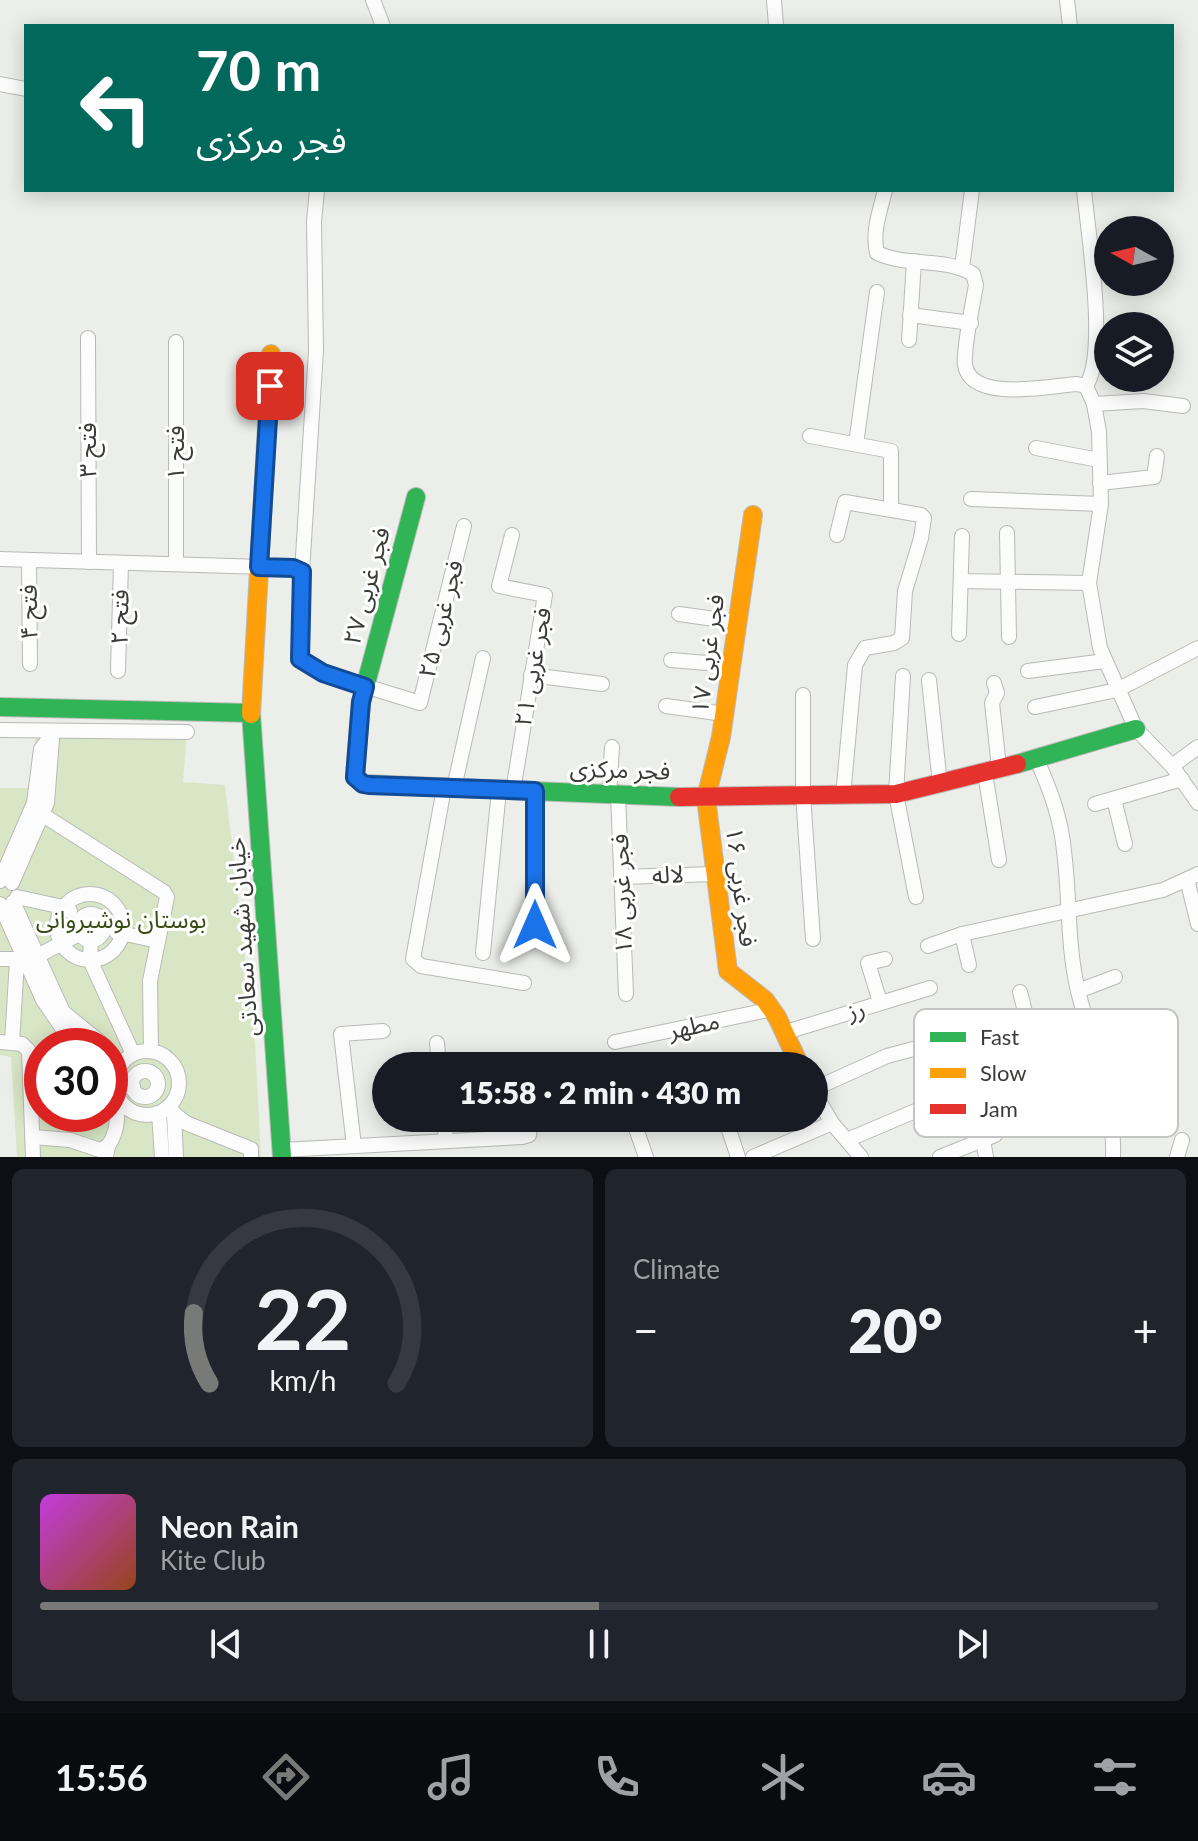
<!DOCTYPE html>
<meta charset="utf-8">
<style>
:root{--surface:#171b24;--page:#20242c;--text:#f1f3f6;--muted:#9ea1a6;--line:#363941;--accent:#797a77}
body{margin:0;font-family:Lato,"Noto Sans Arabic",sans-serif;background:var(--page);color:var(--text);height:100vh;display:flex;flex-direction:column;font-size:30px;white-space:nowrap}
*{box-sizing:border-box;margin:0}
p{font-size:26px;color:var(--muted)}
.icon{flex:none;width:44px;height:44px;fill:none;stroke:currentColor;stroke-width:2;stroke-linecap:round;stroke-linejoin:round}
.map{position:relative;height:1157px;overflow:hidden}
.side{display:flex;flex-direction:column;gap:12px;padding:12px;background:#0d0f14;flex:1}
.side>*{flex:none}
.top-card{position:absolute;left:24px;top:24px;width:1150px;height:168px;border-radius:0px;box-shadow:0 4px 20px #0003;background:#00695c;color:#fff;overflow:hidden}
.needle{width:52px;rotate:278deg}
.fabs{position:absolute;left:1094px;top:216px;display:grid;gap:16px}
.fabs a{display:grid;place-items:center;width:80px;height:80px;border-radius:50%;background:var(--surface);box-shadow:0 4px 20px #0003;font-size:40px}
.speed{position:absolute;left:24px;top:1028px;display:flex;gap:16px;font-size:40px;font-weight:700;text-align:center}
.speed>*{display:grid;place-content:center;width:104px;height:104px;border-radius:50%;background:var(--surface);box-shadow:0 4px 20px #0003;line-height:1}
.speed .limit{border:12px solid #d22;background:#fff;color:#111}
.pin{position:absolute;display:grid;place-items:center;width:68px;height:68px;color:#fff;margin:-34px;border-radius:16px;box-shadow:0 4px 12px #0006}
.me{position:absolute;width:88px;margin:-44px;rotate:0deg;stroke-linejoin:round;filter:drop-shadow(0 0 6px #0008)}
.turn{display:flex;align-items:center;gap:28px;height:168px;padding:0 40px;font-size:36px}
.turn .icon{width:104px;height:104px;stroke-width:2.5}
.turn b{display:block;font-size:56px;line-height:68px}
.big{font-size:60px;font-weight:800;line-height:1.1}
.side .card{flex:1;display:flex;flex-direction:column;justify-content:center;gap:12px;min-width:0;padding:0 28px;border-radius:12px;background:var(--page)}
.side .dial{align-items:center;gap:0}
.dial svg{height:208px;overflow:visible;fill:none;stroke:var(--line);stroke-width:7;stroke-linecap:round;text-anchor:middle}
.dial text{fill:var(--text);stroke:none}
.song{display:flex;align-items:center;gap:24px}
.cover{width:96px;height:96px;border-radius:12px;background:linear-gradient(135deg,hsl(290 70% 55%),hsl(20 70% 35%))}
.played{height:8px;border-radius:4px;background:linear-gradient(90deg,var(--accent) 50%,var(--line) 50%)}
.keys{display:flex;justify-content:space-around;direction:ltr}
.heat{display:flex;justify-content:space-between;align-items:center;font-size:44px;direction:ltr}
.side .tiles{flex:1;display:grid;gap:12px;grid-template-columns:1fr 1fr}
.card:last-child{grid-column:span 2}
.trip{position:absolute;left:372px;top:1052px;width:456px;height:80px;border-radius:40px;background:var(--surface);box-shadow:0 4px 20px #0003;font-weight:800;line-height:80px;text-align:center}
.dock{display:flex;height:128px;justify-content:space-around;align-items:center;background:#090b0e;color:var(--muted)}
.dock .icon{width:56px;height:56px}
.dock .selected{color:var(--accent)}
.dock b{font-size:36px;color:var(--text)}
.map>svg:first-child{display:block}
</style>
<div class="map">
<svg width="1198" height="1157" viewBox="0 0 1198 1157">
<rect width="100%" height="100%" fill="#eceeea"/>
<!-- green -->
<path fill="#d8e6c5" fill-rule="evenodd" d="M35 731 187 732 183 782 225 785 255 1044 261 1157H17L11 1057 0 1055V788H36ZM42 1046H110V1114H42Z"/>
<g fill="none" stroke-linecap="round" stroke-linejoin="round">
<!-- street casing -->
<g stroke="#b9bab7" stroke-width="16">
<g id="street">
<path d="M373 0 383 26"/>
<path d="M774 0 776 26"/>
<path d="M1067 0 1070 26"/>
<path d="M0 84 26 89"/>
<path d="M885 190C880 212 872 230 877 253 907 267 944 257 973 274L976 285C973 303 963 349 965 365 971 403 1050 386 1077 384L1086 386"/>
<path d="M1084 190C1088 233 1108 353 1086 386"/>
<path d="M962 268 972 190"/>
<path d="M910 315 971 323"/>
<path d="M88 338 89 562"/>
<path d="M909 340 914 261"/>
<path d="M1086 386 1094 404 1099 432 1101 504 1089 583 1100 648 1136 729 1172 766 1198 803"/>
<path d="M1094 404 1143 401 1183 406"/>
<path d="M810 436 891 451V508"/>
<path d="M856 444 877 292"/>
<path d="M1036 448 1099 460"/>
<path d="M1100 483 1154 477 1157 456"/>
<path d="M971 499 1101 504"/>
<path d="M1007 533 1009 637"/>
<path d="M512 535 499 586 545 595 513 791"/>
<path d="M837 535 845 502 921 515 924 518 921 538 905 591 902 638 894 643 865 648 855 665 843 796"/>
<path d="M0 559 293 568 302 572 303 580 300 659 323 673 420 703 464 526"/>
<path d="M29 560 30 664"/>
<path d="M176 564V342"/>
<path d="M302 572 316 350 314 221 317 190"/>
<path d="M961 581 1089 583"/>
<path d="M679 614 736 622"/>
<path d="M959 634 962 536"/>
<path d="M671 660 731 665"/>
<path d="M118 671 121 563"/>
<path d="M1028 671 1105 661"/>
<path d="M531 675 602 684"/>
<path d="M903 676 896 794 916 897"/>
<path d="M929 680 940 784"/>
<path d="M994 683 997 693 992 703 999 767"/>
<path d="M803 695V795L813 939"/>
<path d="M666 706 724 714"/>
<path d="M1035 707 1117 690 1198 648"/>
<path d="M0 730 187 732"/>
<path d="M1036 758C1050 789 1061 818 1064 851 1070 897 1067 946 1078 991 1092 1047 1115 1098 1113 1157"/>
<path d="M1172 766 1198 747"/>
<path d="M985 773 999 860"/>
<path d="M444 788 413 959 421 966 524 983"/>
<path d="M454 788 483 658"/>
<path d="M609 794 612 747"/>
<path d="M618 794 626 994"/>
<path d="M1114 799 1125 844"/>
<path d="M1095 804 1182 779"/>
<path d="M43 815 164 892 167 897 150 981 151 1051"/>
<path d="M621 877 715 874"/>
<path d="M1187 879 1198 924"/>
<path d="M0 881 34 803 41 749 55 731"/>
<path d="M12 883 47 803 52 739"/>
<circle cx="90" cy="927" r="33"/>
<path d="M17 897 63 907 70 911"/>
<path d="M13 902 63 1012 105 1046"/>
<path d="M0 904 43 1000 65 1032 87 1046"/>
<circle cx="91" cy="927" r="13"/>
<path d="M535 925V791"/>
<path d="M116 932 158 941"/>
<path d="M962 934 969 965"/>
<path d="M91 940 90 960 133 1054"/>
<path d="M928 946 962 934 1163 890 1198 874"/>
<path d="M483 953 499 790"/>
<path d="M0 959H32L79 934"/>
<path d="M1078 991 1115 977"/>
<path d="M1020 992 1045 1089"/>
<path d="M880 1002 868 963 885 959"/>
<path d="M1091 1031 1130 1018"/>
<path d="M783 1033 930 988"/>
<path d="M1031 1037 1086 1017"/>
<path d="M0 1042 22 1044 29 1051 33 1157"/>
<path d="M615 1042 773 1009"/>
<path d="M12 1043 17 960"/>
<path d="M437 1043 439 1066"/>
<circle cx="147" cy="1083" r="32"/>
<path d="M524 1060 525 1066"/>
<circle cx="145" cy="1084" r="13"/>
<path d="M814 1089 887 1056 977 1032"/>
<path d="M814 1092 832 1123 861 1157"/>
<path d="M167 1108 186 1123 251 1149V1157"/>
<path d="M159 1113 162 1157"/>
<path d="M174 1113 176 1157"/>
<path d="M444 1118 446 1141"/>
<path d="M725 1118 738 1157"/>
<path d="M634 1123 646 1157"/>
<path d="M33 1137 70 1140 100 1150 108 1146 106 1157"/>
<path d="M847 1140 986 1081"/>
<path d="M983 1140 986 1157"/>
<path d="M108 1146C121 1127 117 1109 114 1087L133 1086"/>
<path d="M354 1146 341 1034 383 1031"/>
<path d="M282 1150 522 1137 529 1135 531 1118"/>
<path d="M753 1157 832 1123"/>
<path d="M940 1157 995 1135"/>
<path d="M1177 1157 1182 1140"/>
</g>
</g>
<!-- fast casing -->
<g stroke="#b9bab7" stroke-width="20">
<g id="fast">
<path d="M416 497 361 702 355 777 363 784 679 797"/>
<path d="M0 707 251 713 282 1157"/>
<path d="M1017 764 1136 729"/>
</g>
</g>
<!-- slow casing -->
<g stroke="#b9bab7" stroke-width="20">
<g id="slow">
<path d="M753 515 721 737 706 798 728 971 765 1000 777 1017 800 1066"/>
<path d="M251 714 271 354"/>
</g>
</g>
<!-- jam casing -->
<g stroke="#b9bab7" stroke-width="20">
<path id="jam" d="M679 797 896 794 1017 764"/>
</g>
<!-- street -->
<use href="#street" stroke="#fcfcfc" stroke-width="14"/>
<!-- fast -->
<use href="#fast" stroke="#30b455" stroke-width="18"/>
<!-- slow -->
<use href="#slow" stroke="#ff9f0a" stroke-width="18"/>
<!-- jam -->
<use href="#jam" stroke="#e5322d" stroke-width="18"/>
</g>
<g fill="none" stroke-linecap="round" stroke-linejoin="round">
<!-- route casing -->
<g stroke="#114b97" stroke-width="20">
<path id="route" d="M270 386 259 567 293 568 302 572 300 659 323 673 365 687 361 702 355 777 363 784 369 785 535 791V925"/>
</g>
<!-- route -->
<use href="#route" stroke="#1a73e8" stroke-width="14"/>
</g>
<g text-anchor="middle" stroke-width="6" stroke-linejoin="round" paint-order="stroke">
<!-- street labels -->
<g font-size="24" fill="#3b3c39" stroke="#fff">
<text transform="translate(88 450) rotate(-90)" y="8">فتح ۳</text>
<text transform="translate(176 453) rotate(-90)" y="8">فتح ۱</text>
<text transform="translate(367 586) rotate(-75)" y="8">فجر غربی ۲۷</text>
<text transform="translate(29 612) rotate(-91)" y="8">فتح ۴</text>
<text transform="translate(120 617) rotate(-89)" y="8">فتح ۲</text>
<text transform="translate(441 619) rotate(-76)" y="8">فجر غربی ۲۵</text>
<text transform="translate(708 654) rotate(-82)" y="8">فجر غربی ۱۷</text>
<text transform="translate(533 667) rotate(-80)" y="8">فجر غربی ۲۱</text>
<text transform="translate(620 770) rotate(2)" y="8">فجر مرکزی</text>
<text transform="translate(668 875) rotate(-2)" y="8">لاله</text>
<text transform="translate(741 887) rotate(83)" y="8">فجر غربی ۱۶</text>
<text transform="translate(622 894) rotate(-92)" y="8">فجر غربی ۱۸</text>
<text transform="translate(243 937) rotate(-94)" y="8">خیابان شهید سعادتی</text>
<text transform="translate(856 1010) rotate(-17)" y="8">رز</text>
<text transform="translate(694 1026) rotate(-12)" y="8">مطهر</text>
</g>
<!-- park labels -->
<g font-size="24" fill="#394d15" stroke="#fff">
<text x="121" y="928">بوستان نوشیروانی</text>
</g>
</g>
<!-- legend -->
<rect x="914" y="1009" width="264" height="128" rx="12" fill="#fff" stroke="#c4c4c4" stroke-width="2"/>
<rect x="930" y="1032" width="36" height="10" fill="#30b455"/>
<rect x="930" y="1068" width="36" height="10" fill="#ff9f0a"/>
<rect x="930" y="1104" width="36" height="10" fill="#e5322d"/>
<g font-size="22" fill="#3b3c39">
<text x="980" y="1045">Fast</text>
<text x="980" y="1081">Slow</text>
<text x="980" y="1117">Jam</text>
</g>
</svg>
<div class="fabs">
<a><svg class="needle" viewBox="-14 -14 28 28"><path d="M0-13l5 13h-10z" fill="#e53935"/><path d="M0 13l5-13h-10z" fill="#9ea1a6"/></svg></a>
<a><svg class="icon" aria-label="layers" viewBox="0 0 24 24"><path d="M12 4l9 5-9 5-9-5zM3 14l9 5 9-5"/></svg></a>
</div>
<div class="speed"><div class="limit">30</div></div>
<div class="pin" style="left:270px;top:386px;background:#d93025"><svg class="icon" aria-label="arrive" viewBox="0 0 24 24"><path d="M6 21V4h12l-3 4 3 4H6"/></svg></div>
<svg class="me" style="left:535px;top:925px" viewBox="-20 -20 40 40"><path d="M0-17L14 15 0 8-14 15z" fill="#1a73e8" stroke="#fff" stroke-width="4"/></svg>
<div class="trip">15:58 · 2 min · 430 m</div>
<div class="top-card">
<div class="turn"><svg class="icon" aria-label="left" viewBox="0 0 24 24"><path d="M17 20v-9H6M10 6l-5 5 5 5"/></svg><div><b>70 m</b>فجر مرکزی</div></div>
</div>
</div>
<section class="side">
<div class="tiles">
<div class="card dial"><svg viewBox="0 0 100 80">
<path d="M14 69A42 42 0 1 1 86 69"/>
<path d="M14 69A42 42 0 0 1 8 42" stroke="#797a77"/>
<text x="50" y="56" font-size="32" font-weight="700">22</text>
<text x="50" y="72" font-size="11">km/h</text>
</svg></div>
<div class="card"><p>Climate</p>
<div class="heat"><a>−</a><b class="big">20°</b><a>+</a></div>
</div>
<div class="card">
<div class="song"><i class="cover"></i><div><b>Neon Rain</b><p>Kite Club</p></div></div>
<div class="played"></div>
<div class="keys"><svg class="icon" aria-label="previous" viewBox="0 0 24 24"><path d="M18 5L8 12l10 7zM5 5v14"/></svg><svg class="icon" aria-label="pause" viewBox="0 0 24 24"><path d="M8 5v14M16 5v14"/></svg><svg class="icon" aria-label="next" viewBox="0 0 24 24"><path d="M6 5l10 7-10 7zM19 5v14"/></svg></div>
</div>
</div>
</section>
<nav class="dock">
<b>15:56</b>
<svg class="icon selected" aria-label="directions" viewBox="0 0 24 24"><path d="M12 3l9 9-9 9-9-9zM9 14v-3h6M13 9l2 2-2 2"/></svg>
<svg class="icon" aria-label="music" viewBox="0 0 24 24"><path d="M9 18V5l10-2v13"/><circle cx="6" cy="18" r="3"/><circle cx="16" cy="16" r="3"/></svg>
<svg class="icon" aria-label="phone" viewBox="0 0 24 24"><path d="M5 4h4l2 5-3 2q2 4 5 5l2-3 5 2v4C11 20 4 13 5 4z"/></svg>
<svg class="icon" aria-label="climate" viewBox="0 0 24 24"><path d="M12 3v18M4 7l16 10M4 17L20 7"/></svg>
<svg class="icon" aria-label="car" viewBox="0 0 24 24"><path d="M5 17H2v-5l4-1 3-4h7l3 4 3 1v5h-3M9 17h6M6 11h13"/><circle cx="7" cy="17" r="2"/><circle cx="17" cy="17" r="2"/></svg>
<svg class="icon" aria-label="filters" viewBox="0 0 24 24"><path d="M4 7h16M4 17h16"/><circle cx="9" cy="7" r="2"/><circle cx="15" cy="17" r="2"/></svg>
</nav>
